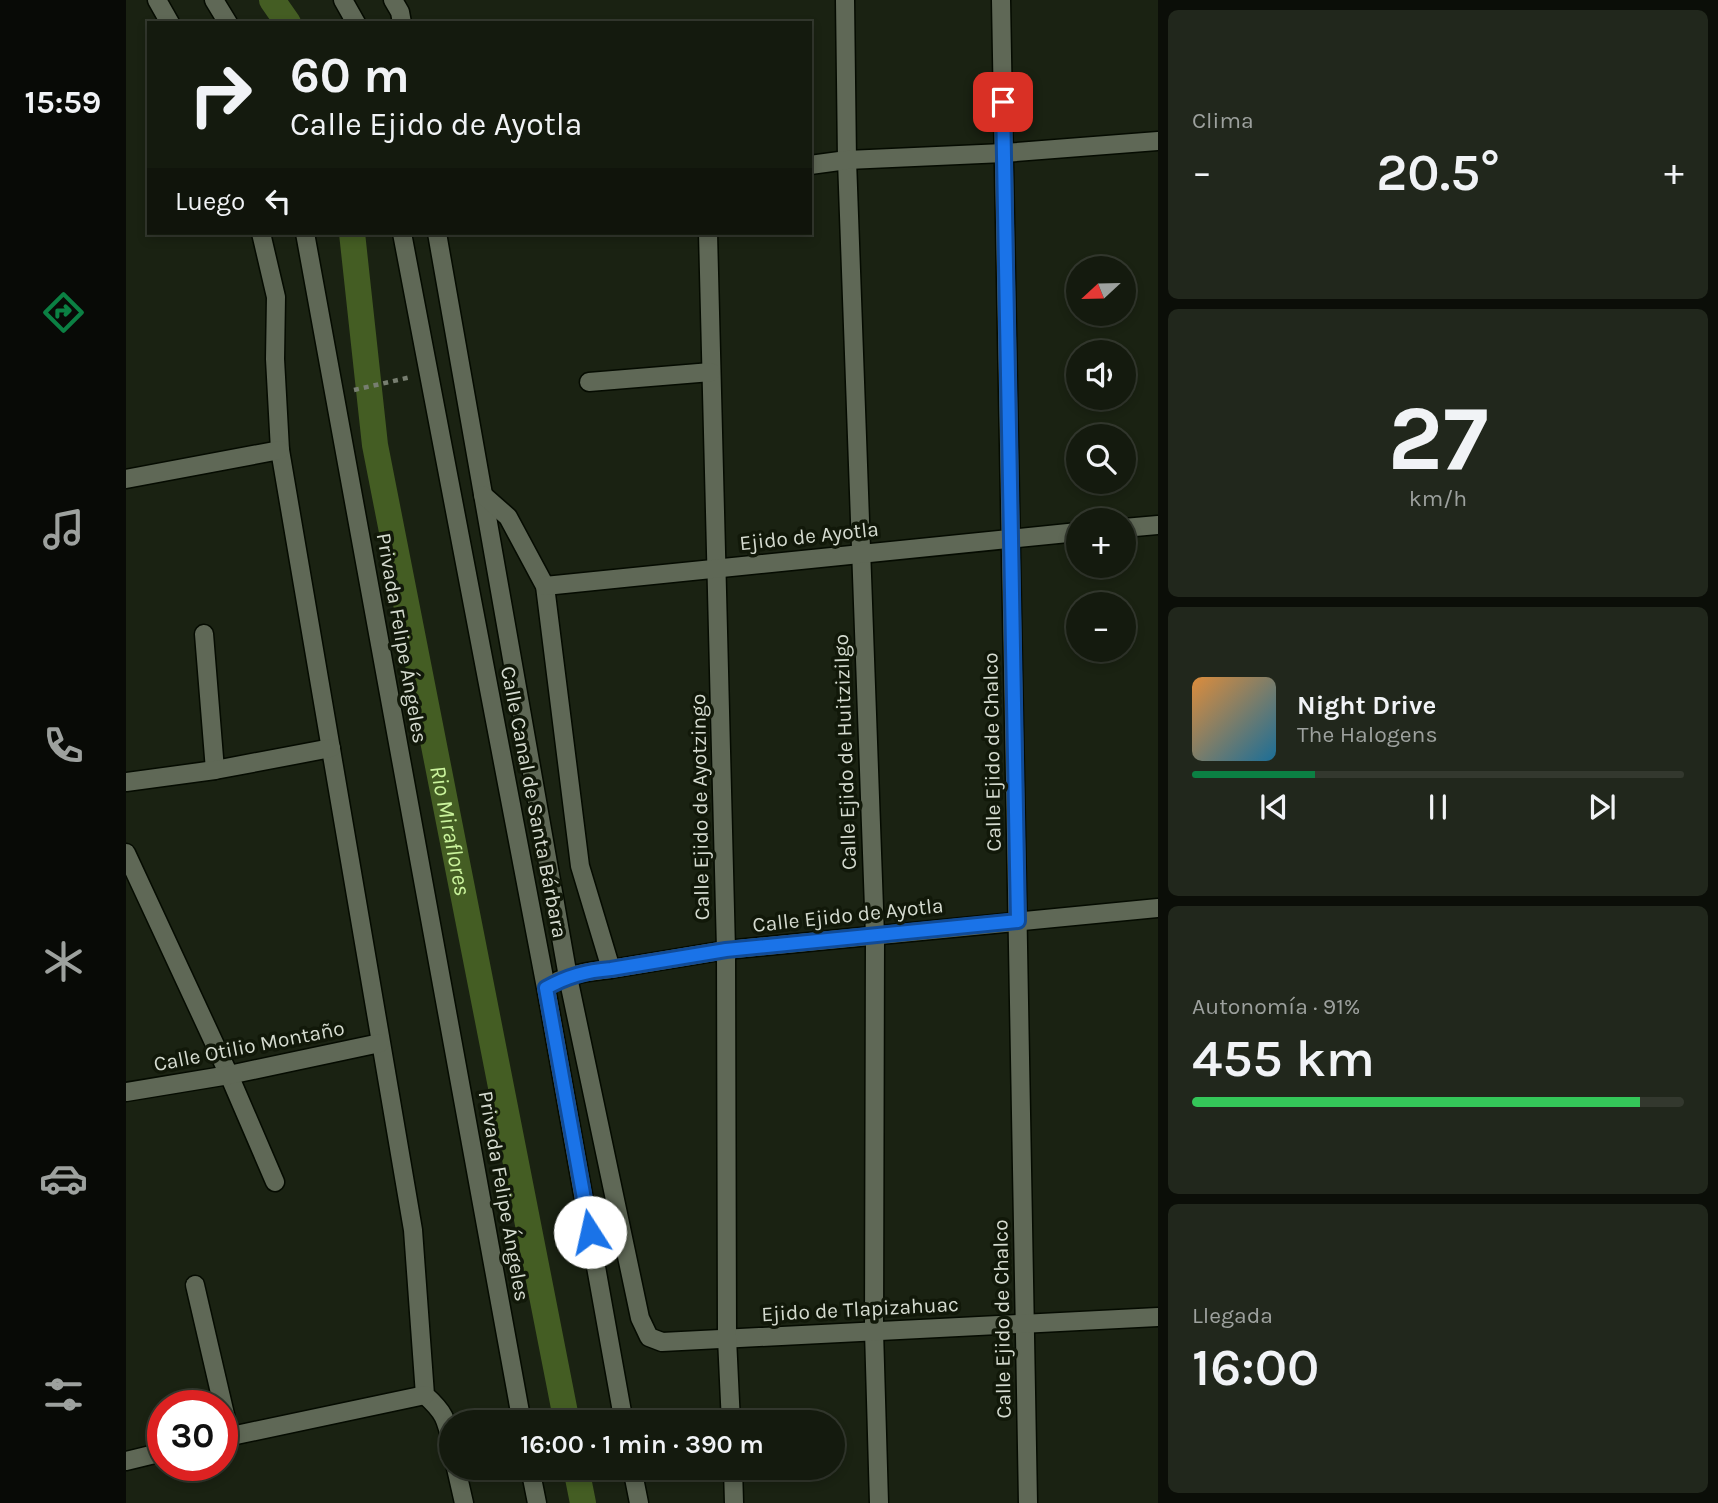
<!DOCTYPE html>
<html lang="es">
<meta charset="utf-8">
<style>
:root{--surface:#141a0e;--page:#21271c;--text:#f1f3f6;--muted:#9da19e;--line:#33382e;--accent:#0b8043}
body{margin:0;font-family:Karla,sans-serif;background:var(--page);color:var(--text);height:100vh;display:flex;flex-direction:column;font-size:26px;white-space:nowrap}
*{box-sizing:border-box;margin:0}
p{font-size:23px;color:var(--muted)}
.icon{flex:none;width:38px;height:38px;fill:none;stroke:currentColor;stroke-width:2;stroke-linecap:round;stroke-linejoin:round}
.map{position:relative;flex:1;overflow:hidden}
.side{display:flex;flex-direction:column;gap:10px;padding:10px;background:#0b0e08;width:560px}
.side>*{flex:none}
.hud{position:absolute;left:21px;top:21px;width:665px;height:214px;border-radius:0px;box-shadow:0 4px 10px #0003,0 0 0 2px var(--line);background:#141a0e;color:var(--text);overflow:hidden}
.needle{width:46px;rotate:248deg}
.buttons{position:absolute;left:940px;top:256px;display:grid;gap:14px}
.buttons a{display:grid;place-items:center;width:70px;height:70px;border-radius:50%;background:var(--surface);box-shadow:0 4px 10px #0003,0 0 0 2px var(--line);font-size:35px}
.speed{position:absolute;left:21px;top:1390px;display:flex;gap:14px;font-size:35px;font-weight:700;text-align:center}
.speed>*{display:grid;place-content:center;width:91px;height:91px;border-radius:50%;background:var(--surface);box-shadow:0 4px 10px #0003,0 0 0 2px var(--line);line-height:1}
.speed .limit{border:10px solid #d22;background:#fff;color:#111}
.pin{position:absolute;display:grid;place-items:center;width:60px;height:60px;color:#fff;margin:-30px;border-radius:14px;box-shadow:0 4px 10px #0006}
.me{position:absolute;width:77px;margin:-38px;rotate:350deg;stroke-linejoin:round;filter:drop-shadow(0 0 5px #0008)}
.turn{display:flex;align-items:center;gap:24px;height:147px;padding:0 28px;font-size:32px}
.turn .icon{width:91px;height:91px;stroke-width:2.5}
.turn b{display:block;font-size:49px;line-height:60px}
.then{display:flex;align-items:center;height:66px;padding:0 28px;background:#0003;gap:14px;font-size:26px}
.big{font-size:52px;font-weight:600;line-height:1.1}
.side .widget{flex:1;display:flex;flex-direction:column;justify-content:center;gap:10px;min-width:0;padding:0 24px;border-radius:10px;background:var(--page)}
.side .dial{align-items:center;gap:0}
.dial b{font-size:91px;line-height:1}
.song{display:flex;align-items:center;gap:21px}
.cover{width:84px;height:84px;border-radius:10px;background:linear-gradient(135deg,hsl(30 70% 55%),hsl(200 70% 35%))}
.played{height:7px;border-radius:4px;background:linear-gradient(90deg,var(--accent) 25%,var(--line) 25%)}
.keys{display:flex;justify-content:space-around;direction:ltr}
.heat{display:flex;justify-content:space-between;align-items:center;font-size:38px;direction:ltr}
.charge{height:10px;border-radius:5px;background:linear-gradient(90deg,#34c759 91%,var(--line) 0)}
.trip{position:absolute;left:313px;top:1410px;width:406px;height:70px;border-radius:35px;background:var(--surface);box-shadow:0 4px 10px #0003,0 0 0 2px var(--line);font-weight:600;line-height:70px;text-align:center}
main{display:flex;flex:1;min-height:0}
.menu{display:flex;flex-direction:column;width:126px;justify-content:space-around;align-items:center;background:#080a06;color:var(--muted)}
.menu .icon{width:49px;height:49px}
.menu .active{color:var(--accent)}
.menu b{font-size:32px;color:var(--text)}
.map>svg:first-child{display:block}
</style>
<main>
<nav class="menu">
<b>15:59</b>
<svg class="icon active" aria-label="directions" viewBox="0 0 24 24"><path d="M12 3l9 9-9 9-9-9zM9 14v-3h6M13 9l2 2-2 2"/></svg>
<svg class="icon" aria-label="music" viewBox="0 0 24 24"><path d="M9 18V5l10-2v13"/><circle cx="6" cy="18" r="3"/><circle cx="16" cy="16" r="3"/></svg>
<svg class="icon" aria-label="phone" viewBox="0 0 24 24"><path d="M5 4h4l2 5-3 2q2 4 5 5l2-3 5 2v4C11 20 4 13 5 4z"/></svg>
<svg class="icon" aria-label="climate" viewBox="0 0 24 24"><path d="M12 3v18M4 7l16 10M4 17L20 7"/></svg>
<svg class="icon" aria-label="car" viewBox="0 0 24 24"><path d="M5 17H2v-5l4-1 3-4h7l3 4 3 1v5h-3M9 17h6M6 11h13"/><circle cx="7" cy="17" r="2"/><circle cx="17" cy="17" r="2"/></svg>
<svg class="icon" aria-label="filters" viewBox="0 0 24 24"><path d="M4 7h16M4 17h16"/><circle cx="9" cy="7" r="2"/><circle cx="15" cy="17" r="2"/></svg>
</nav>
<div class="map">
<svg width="1032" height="1503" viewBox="0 0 1032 1503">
<rect width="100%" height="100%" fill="#1a2212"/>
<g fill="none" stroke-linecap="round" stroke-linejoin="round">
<!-- canal -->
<g stroke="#445d23" stroke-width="26">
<path d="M146 0 162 23"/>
<path id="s1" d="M226 233 249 445 441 1423"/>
<path d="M450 1468 457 1503"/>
</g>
<!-- street casing -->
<g stroke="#050b01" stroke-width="21">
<g id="street">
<path d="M31 0 44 23"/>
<path d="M88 0 102 23"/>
<path d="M217 0 230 23"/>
<path d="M267 0 274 12 276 23"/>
<path d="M719 0 721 160 749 936 748 1331 753 1503"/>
<path d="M875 0 902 1503"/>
<path d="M684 165 721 160 878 153 1032 141"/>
<path d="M135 233 150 297 149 359 154 450 287 1230 299 1395C319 1413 320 1419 326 1445"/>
<path d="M179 233 396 1423"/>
<path d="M276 233 420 988 498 1423"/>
<path d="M311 233 442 977 514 1318 523 1337 536 1342 1032 1317"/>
<path d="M582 233 600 950 601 1338 605 1423"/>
<path d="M463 382 585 372"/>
<path d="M0 479 154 450"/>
<path d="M357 495 382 517 419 586 454 866 485 969"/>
<path d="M998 528 1032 525"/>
<path d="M419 586 952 532"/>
<path d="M78 634 89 770"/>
<path d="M0 782 89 770 205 748"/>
<path d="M0 853 103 1075 149 1182"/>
<path d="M432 981C449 973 467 971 485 969L600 950 1032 908"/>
<path d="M0 1092 103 1075 254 1043"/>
<path d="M69 1285 104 1436"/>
<path d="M96 1438 299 1395"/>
<path d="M0 1461 37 1452"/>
<path d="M330 1468 338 1503"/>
<path d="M404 1468 411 1503"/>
<path d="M506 1468 513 1503"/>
<path d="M607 1468 608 1503"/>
</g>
</g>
<!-- path -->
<path stroke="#777e70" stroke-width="4.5" stroke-dasharray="5 5" stroke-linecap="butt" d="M228 390 285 377"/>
<!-- street -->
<use href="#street" stroke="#5f6856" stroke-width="18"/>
</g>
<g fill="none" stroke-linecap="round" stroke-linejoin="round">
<!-- route casing -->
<g stroke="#114b97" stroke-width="18">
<path id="route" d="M464 1232 420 988C442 976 460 971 485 969L600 950 892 921 877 102"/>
</g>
<!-- route -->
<use href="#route" stroke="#1a73e8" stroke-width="12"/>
</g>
<g text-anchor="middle" stroke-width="7" stroke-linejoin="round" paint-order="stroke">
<!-- street labels -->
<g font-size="21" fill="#d5dbd0" stroke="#111809">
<text transform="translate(683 536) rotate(-6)" y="7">Ejido de Ayotla</text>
<text transform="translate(276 638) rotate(80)" y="7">Privada Felipe Ángeles</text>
<text transform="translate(719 752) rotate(-92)" y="7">Calle Ejido de Huitzizilgo</text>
<text transform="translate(866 752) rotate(-91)" y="7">Calle Ejido de Chalco</text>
<text transform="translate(408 802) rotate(79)" y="7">Calle Canal de Santa Bárbara</text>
<text transform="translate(574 807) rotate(-91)" y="7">Calle Ejido de Ayotzingo</text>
<text transform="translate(722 915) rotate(-6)" y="7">Calle Ejido de Ayotla</text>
<text transform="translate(123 1046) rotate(-11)" y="7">Calle Otilio Montaño</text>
<text transform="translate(378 1196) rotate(80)" y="7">Privada Felipe Ángeles</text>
<text transform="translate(734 1309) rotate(-3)" y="7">Ejido de Tlapizahuac</text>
<text transform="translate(876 1319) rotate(-91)" y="7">Calle Ejido de Chalco</text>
</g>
<!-- water labels -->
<g font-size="23" font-style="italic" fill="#caf39c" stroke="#111809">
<text dy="8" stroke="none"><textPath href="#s1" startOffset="606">Rio Miraflores</textPath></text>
</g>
</g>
</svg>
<div class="buttons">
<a><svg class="needle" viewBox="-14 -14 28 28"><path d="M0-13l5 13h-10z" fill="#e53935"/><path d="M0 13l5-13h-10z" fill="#9da19e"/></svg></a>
<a><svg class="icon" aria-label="sound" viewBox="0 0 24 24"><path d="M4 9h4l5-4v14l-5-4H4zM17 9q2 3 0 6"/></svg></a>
<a><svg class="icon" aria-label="search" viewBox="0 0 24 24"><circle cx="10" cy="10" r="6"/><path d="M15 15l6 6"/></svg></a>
<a>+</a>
<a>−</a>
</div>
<div class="speed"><div class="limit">30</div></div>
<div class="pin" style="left:877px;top:102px;background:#d93025"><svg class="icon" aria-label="arrive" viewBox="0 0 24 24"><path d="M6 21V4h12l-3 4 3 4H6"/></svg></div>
<svg class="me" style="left:464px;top:1232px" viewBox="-20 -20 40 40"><circle r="19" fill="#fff"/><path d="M0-13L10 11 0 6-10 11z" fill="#1a73e8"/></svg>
<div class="trip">16:00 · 1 min · 390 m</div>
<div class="hud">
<div class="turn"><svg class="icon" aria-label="right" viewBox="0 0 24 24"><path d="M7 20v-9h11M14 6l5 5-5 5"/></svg><div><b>60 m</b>Calle Ejido de Ayotla</div></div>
<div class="then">Luego<svg class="icon" aria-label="left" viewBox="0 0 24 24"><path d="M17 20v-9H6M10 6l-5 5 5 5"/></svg></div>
</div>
</div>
<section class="side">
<div class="widget"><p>Clima</p>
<div class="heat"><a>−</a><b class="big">20.5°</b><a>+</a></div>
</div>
<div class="widget dial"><b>27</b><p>km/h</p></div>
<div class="widget">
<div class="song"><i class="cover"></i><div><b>Night Drive</b><p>The Halogens</p></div></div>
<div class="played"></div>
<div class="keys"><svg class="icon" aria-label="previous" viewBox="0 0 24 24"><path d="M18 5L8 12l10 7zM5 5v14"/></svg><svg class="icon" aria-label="pause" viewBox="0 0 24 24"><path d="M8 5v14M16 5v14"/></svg><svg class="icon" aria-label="next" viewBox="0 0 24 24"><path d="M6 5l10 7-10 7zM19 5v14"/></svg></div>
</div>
<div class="widget"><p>Autonomía · 91%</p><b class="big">455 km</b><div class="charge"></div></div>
<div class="widget"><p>Llegada</p><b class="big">16:00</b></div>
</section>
</main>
